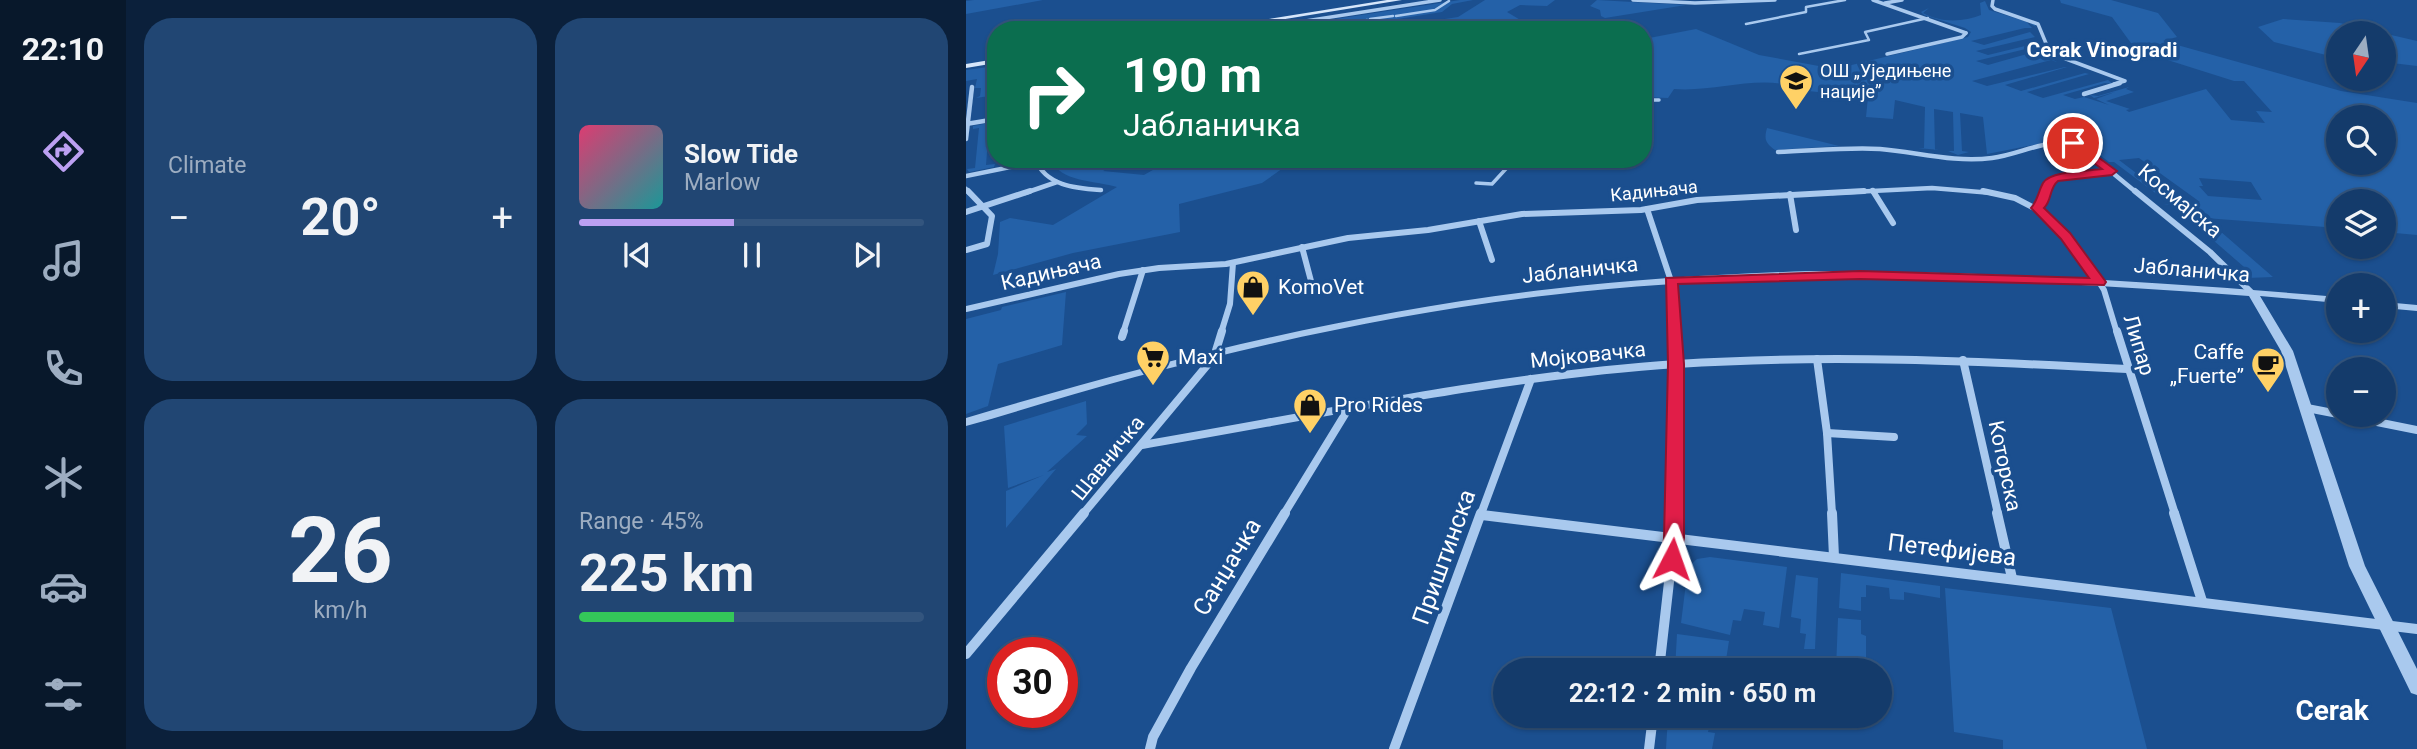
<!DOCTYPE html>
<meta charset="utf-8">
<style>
:root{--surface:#143b6b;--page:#214673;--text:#f1f3f6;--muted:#9dadc1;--line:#33557e;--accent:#bca0f2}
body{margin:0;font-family:Roboto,sans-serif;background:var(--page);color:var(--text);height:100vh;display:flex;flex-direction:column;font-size:26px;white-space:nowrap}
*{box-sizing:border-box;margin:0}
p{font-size:23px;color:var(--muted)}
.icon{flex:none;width:38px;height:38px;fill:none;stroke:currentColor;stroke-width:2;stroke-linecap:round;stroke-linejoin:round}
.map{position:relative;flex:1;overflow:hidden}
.details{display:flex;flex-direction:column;gap:18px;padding:18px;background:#0b203b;width:840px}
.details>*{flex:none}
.guide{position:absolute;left:21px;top:21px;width:665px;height:147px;border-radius:28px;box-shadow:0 2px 5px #0004,0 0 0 2px var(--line);background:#0b6e4f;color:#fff;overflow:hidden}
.needle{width:46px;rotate:193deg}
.buttons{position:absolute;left:1360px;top:21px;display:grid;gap:14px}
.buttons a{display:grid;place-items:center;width:70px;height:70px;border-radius:50%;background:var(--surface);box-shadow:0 2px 5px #0004,0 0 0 2px var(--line);font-size:35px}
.speed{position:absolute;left:21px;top:637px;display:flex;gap:14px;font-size:35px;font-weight:700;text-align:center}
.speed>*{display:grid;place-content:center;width:91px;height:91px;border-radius:50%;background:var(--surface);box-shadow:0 2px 5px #0004,0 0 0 2px var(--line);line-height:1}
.speed .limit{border:10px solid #d22;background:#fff;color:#111}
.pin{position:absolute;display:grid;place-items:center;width:60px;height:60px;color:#fff;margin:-30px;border:4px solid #fff;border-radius:50%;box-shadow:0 2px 7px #0007}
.me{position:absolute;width:77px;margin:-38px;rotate:4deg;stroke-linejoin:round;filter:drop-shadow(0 0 5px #0008)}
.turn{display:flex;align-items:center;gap:24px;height:147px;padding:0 21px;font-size:32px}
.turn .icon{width:91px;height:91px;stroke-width:2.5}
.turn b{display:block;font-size:49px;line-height:60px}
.big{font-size:52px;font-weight:700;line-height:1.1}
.details .tile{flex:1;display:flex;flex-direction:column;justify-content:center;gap:10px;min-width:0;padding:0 24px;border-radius:28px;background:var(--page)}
.details .dial{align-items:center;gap:0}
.dial b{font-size:91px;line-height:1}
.song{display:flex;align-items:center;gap:21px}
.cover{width:84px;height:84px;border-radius:10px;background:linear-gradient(135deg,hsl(340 70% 55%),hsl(180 70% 35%))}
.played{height:7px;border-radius:4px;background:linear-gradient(90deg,var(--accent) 45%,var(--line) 45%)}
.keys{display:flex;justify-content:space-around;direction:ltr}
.heat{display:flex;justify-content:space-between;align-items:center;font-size:38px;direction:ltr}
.charge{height:10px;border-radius:5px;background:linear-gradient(90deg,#34c759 45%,var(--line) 0)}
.details .tiles{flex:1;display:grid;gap:18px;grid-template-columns:repeat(2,1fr)}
.trip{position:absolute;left:527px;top:658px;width:399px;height:70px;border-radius:35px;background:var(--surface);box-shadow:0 2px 5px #0004,0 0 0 2px var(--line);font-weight:700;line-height:70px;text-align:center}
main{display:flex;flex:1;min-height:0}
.tab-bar{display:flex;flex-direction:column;width:126px;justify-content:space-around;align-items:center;background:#08182b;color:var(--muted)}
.tab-bar .icon{width:49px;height:49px}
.tab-bar .selected{color:var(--accent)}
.tab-bar b{font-size:32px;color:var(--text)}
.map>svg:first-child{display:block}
</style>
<main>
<nav class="tab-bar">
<b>22:10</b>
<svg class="icon selected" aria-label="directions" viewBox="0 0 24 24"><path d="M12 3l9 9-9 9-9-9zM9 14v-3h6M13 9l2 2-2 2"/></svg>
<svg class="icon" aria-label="music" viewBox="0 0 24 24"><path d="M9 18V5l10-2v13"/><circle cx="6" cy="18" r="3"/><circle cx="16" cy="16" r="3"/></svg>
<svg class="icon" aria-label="phone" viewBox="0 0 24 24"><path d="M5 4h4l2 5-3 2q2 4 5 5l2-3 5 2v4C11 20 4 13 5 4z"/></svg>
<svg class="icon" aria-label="climate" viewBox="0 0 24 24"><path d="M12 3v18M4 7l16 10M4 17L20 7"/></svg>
<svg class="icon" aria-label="car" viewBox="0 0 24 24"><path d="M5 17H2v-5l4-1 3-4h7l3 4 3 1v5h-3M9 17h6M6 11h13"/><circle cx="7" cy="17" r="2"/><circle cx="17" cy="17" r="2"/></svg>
<svg class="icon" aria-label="filters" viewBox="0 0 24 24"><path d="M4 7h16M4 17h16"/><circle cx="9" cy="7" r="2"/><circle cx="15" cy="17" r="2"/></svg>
</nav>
<section class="details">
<div class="tiles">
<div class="tile"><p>Climate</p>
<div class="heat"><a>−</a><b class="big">20°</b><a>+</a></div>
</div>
<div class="tile">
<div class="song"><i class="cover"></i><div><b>Slow Tide</b><p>Marlow</p></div></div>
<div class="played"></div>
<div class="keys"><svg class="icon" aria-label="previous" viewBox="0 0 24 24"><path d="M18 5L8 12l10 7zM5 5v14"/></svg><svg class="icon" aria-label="pause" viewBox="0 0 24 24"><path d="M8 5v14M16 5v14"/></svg><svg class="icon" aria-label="next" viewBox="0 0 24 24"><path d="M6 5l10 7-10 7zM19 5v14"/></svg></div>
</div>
<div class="tile dial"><b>26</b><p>km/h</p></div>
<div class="tile"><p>Range · 45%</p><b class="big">225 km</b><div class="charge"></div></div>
</div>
</section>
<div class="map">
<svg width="1451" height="749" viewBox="0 0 1451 749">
<rect width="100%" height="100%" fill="#1b4f8f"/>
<!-- green -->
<g fill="#2461a8" fill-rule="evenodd">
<path d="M8 0H77L0 14V1Z"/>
<path d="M494 0H507L486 4 476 12 425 20 403 30H357L358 27 334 30 330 25Z"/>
<path d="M519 0H589L581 6 554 5 541 12 556 21 545 29 498 26 479 30H430L439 25 492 17Z"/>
<path d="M631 0 720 5 639 18 635 16 634 10 624 6Z"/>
<path d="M1094 0H1145L1192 13 1211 37 1197 41 1375 91 1451 103V235L1418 232V201H1372V228L1239 218 1307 277 1281 278 1277 274 1285 273 1217 214 1234 210 1228 203 1234 202 1173 158 1153 160 1211 204H1215L1197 205 1204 204 1148 162H1143L1108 135 1094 136 1095 139 1087 141 1021 154 1017 117 994 113 996 151 1003 152 992 155 982 151H988L987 112 968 109 969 150H973L952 148H958L959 107 929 100 927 119 900 117 902 97 822 89 823 85C785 77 747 92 708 89L702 98 677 97 678 39 730 29 793 55 869 69 1002 37 1005 32 999 28 958 15 955 12 963 8 957 13C974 23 998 22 1015 15L1014 3 1019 1 1023 10 1068 24 1070 27 1060 21 1066 28H1059L1005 41 1018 45 1064 32 1069 37 1010 51 1022 55 1063 45 1059 43 1070 42 1072 46 1010 61 1022 65 1072 51 1091 62 1085 60 1006 81 1021 86 1099 67H1101L1039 85 1055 91 1119 73 1123 74 1061 92 1077 98 1142 80 1147 84 1139 83 1097 95 1109 99 1118 97 1143 105 1130 99 1149 92 1128 98 1124 95 1132 96 1163 87 1160 89 1168 92 1140 101 1164 109 1160 110 1163 112 1240 89 1265 120 1299 123 1290 111 1306 112 1278 81H1268L1170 50 1146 17 1095 3ZM1372 117H1418V163H1372ZM1233 178 1285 182 1296 200 1242 196 1233 186H1237Z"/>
<path d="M1317 19 1374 23 1451 41V66L1418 62V33H1372V58L1308 42 1292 27Z"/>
<path d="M30 66 25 94 30 95 10 98 14 96 15 88H9L11 79 0 81V70Z"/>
<path d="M29 122 23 126 20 165 29 164 28 167 3 172 1 169 9 168 13 128 7 129V126Z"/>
<path d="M801 128 873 146 809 150C799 143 798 139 801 128Z"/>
<path d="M85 159H158L137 171 178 175 206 159H330L296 183 213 204 214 232 107 253 27 275 32 254 34 222 44 218 87 225 151 187C132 181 92 182 85 159Z"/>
<path d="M100 292 96 345 32 364 22 406 0 414V319L35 310 36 307Z"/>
<path d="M120 401 121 424 110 435 121 436 81 472 90 469 40 528V491L78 475 42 488 38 426Z"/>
<path d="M744 557 821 567 813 628 797 625 799 612 778 609 775 621 767 620 764 635 715 623 722 567 731 559Z"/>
<path d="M875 573 974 586V598L938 592V600L924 599 923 588 900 585V597H895V611L873 608Z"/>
<path d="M830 575 852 578 849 649H838L840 634 834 633 835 619 825 617Z"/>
<path d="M979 588 1145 608 1181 749H1037V740L988 732Z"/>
<path d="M872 618 895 620V634L900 636V663H893V670H870Z"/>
<path d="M711 634 763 641 760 660 766 662 764 670H709Z"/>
<path d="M702 716H746L742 732 749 733 746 749H700Z"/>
</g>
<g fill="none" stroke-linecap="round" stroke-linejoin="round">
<!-- pedestrian-far1 -->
<g stroke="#a9c9ee" stroke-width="2.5">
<path d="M430 16 469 10 483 1"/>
<path d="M404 19 427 16"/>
<path d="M384 24 401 20"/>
<path d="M780 24 840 12V7L879 0"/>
<path d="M373 30 382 25"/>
<path d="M833 54 903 40 899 32 962 18"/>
</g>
<!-- pedestrian -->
<g stroke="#a9c9ee" stroke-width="3.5">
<path d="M677 100H693"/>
<path d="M69 162 84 159"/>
<path d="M510 183 526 184 549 159"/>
</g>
<!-- minor-far4 -->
<g stroke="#a9c9ee" stroke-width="3.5">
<path d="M667 0 729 3 809 0"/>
<path d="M907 0 1000 33"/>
<path d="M1027 0 1026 6 1029 9 1072 24 1084 53 1159 81 1148 84"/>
<path d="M919 3 936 0"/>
<path d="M281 30 474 0"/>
<path d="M921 54 996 37 1000 33"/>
</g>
<!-- minor-far3 -->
<g stroke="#a9c9ee" stroke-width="4.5">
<path d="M1118 94 1154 83"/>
<path d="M0 124 30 119"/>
<path d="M0 139 6 87"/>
<path d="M812 152C846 151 880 147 914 149 951 152 988 163 1026 158 1057 154 1082 136 1114 146L1171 193"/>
<path d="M69 159C80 186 109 188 135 190"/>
<path d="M0 176 69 162"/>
<path d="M0 189 3 193"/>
<path d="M906 190 908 193"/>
<path d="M59 193 91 182"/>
<path d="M866 193 966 188 1026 193"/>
<path d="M1079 193 1083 182 1103 174 1145 171"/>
</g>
<!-- minor-far2 -->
<g stroke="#a9c9ee" stroke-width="6">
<path d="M907 191 927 223"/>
<path d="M1017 191 1049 198 1078 213 1121 263 1138 290 1151 333"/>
<path d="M1169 191 1244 252 1288 295"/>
<path d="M824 194 830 230"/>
<path d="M1071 208 1076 202 1080 191"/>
<path d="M681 209 705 281 708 333"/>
<path d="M0 212 64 191"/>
<path d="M513 221 526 260"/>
<path d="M336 247 345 281"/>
<path d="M0 250 21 244 26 216 2 191"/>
<path d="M0 309 153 274 193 268 260 264 382 238 462 230 556 214 675 210 731 200 898 191"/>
<path d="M157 333 177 270"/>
<path d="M255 333 264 304 267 263"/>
</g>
<!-- minor-far1 -->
<g stroke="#a9c9ee" stroke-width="8">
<path d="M708 331V514"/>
<path d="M1151 331 1209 514"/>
<path d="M156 337 158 331"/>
<path d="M851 359 861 433 866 514"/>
<path d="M997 360 1032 514"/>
<path d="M1341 408 1372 414"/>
<path d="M1376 415 1451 430"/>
<path d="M861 433 928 437"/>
<path d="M176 445C352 415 533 376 711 364 861 354 1011 361 1161 369"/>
<path d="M117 514 248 357 256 331"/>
<path d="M318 514 381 411"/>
<path d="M515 514 565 379"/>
</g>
<!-- minor -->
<g stroke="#a9c9ee" stroke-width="10">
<path d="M866 513 868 557"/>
<path d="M1031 513 1046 578"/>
<path d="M1208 513 1236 601"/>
<path d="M516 515 1451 629"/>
<path d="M0 654 118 513"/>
<path d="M693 670 708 538V513"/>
<path d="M184 749 187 737 225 668 319 513"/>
<path d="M428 749 515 513"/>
<path d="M683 749 687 716"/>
</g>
<!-- tertiary -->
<g fill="#a9c9ee" fill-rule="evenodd">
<path d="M844 271C1021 271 1196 282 1372 297V303L1294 296 1327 351 1399 566 1451 669V695L1445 693 1383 566 1315 351 1283 296C1050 278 818 268 585 295 445 311 306 341 169 377 113 392 57 410 0 426V418C192 361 386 312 585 289 671 279 757 274 844 271Z"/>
<path d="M1418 302 1451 305V311L1418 308Z"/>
</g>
<!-- secondary -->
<g fill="#d6e6fa" fill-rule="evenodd">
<path d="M421 0H436L252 30H234Z"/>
<path d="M30 59V63L0 68V64Z"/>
</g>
</g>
<!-- route -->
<path fill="#e11d48" stroke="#92132f" stroke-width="2" d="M1103 141H1110L1151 171 1146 175 1092 181C1083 188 1086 201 1078 208L1104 233 1140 282 1138 285 894 279 712 284 718 364V538L713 565 706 568 699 565 696 559 698 538 702 364 700 278 894 271 1123 278 1095 239 1065 208C1072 200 1072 192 1077 183 1084 171 1122 171 1136 169L1103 145Z"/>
<!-- icons -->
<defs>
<g id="school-pin" transform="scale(1.75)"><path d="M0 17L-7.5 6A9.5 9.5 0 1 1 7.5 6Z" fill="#ffd166" stroke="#1b4f8f"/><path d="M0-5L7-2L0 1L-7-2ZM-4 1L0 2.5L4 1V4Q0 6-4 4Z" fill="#111"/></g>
<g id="shop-pin" transform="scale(1.75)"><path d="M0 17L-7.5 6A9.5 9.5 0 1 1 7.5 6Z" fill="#ffd166" stroke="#1b4f8f"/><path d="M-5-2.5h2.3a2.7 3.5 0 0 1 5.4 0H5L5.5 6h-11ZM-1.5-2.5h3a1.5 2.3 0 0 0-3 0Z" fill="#111"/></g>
<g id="supermarket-pin" transform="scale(1.75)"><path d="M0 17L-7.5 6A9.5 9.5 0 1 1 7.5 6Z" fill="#ffd166" stroke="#1b4f8f"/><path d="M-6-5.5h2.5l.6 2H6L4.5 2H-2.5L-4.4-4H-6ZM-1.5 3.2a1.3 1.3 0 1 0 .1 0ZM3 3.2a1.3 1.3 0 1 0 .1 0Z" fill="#111"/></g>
<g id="cafe-pin" transform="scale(1.75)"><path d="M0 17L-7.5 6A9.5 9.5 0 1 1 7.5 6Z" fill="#ffd166" stroke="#1b4f8f"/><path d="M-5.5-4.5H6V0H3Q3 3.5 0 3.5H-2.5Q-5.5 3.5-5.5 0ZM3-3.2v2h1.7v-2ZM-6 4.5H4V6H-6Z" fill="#111"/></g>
</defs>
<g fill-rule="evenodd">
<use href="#school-pin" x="830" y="81"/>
<use href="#shop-pin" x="287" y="287"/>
<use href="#supermarket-pin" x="187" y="357"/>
<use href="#cafe-pin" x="1302" y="364"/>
<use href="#shop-pin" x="344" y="405"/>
</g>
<g text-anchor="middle" stroke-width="7" stroke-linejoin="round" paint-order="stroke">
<!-- far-poi labels -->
<g font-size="18" fill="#fff" stroke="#1b4f8f" text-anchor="start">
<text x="854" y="77">ОШ „Уједињене<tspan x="854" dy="21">нације”</tspan></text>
</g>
<!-- far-street labels -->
<g font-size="18" fill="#fff" stroke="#1b4f8f">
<text transform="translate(688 191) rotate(-6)" y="6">Кадињача</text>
</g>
<!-- far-quarter labels -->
<g font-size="21" font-weight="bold" fill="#fff" stroke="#1b4f8f">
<text x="1136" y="57">Cerak Vinogradi</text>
</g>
<!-- street labels -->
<g font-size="21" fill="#fff" stroke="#1b4f8f">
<text transform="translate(1214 201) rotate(40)" y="7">Космајска</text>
<text transform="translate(614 270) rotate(-6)" y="7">Јабланичка</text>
<text transform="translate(1226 270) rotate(5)" y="7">Јабланичка</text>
<text transform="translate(85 272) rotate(-13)" y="7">Кадињача</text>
<text transform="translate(1173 345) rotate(73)" y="7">Липар</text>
<text transform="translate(622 355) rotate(-6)" y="7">Мојковачка</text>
<text transform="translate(142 458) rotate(-51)" y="7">Шавничка</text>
<text transform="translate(1039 466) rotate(78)" y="7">Которска</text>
</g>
<!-- poi labels -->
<g font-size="21" fill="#fff" stroke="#1b4f8f" text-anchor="start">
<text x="312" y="294">KomoVet</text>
<text x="1278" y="359" text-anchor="end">Caffe<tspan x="1278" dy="24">„Fuerte”</tspan></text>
<text x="212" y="364">Maxi</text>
<text x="368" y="412">Pro Rides</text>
</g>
<!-- near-street labels -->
<g font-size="24" fill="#fff" stroke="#1b4f8f">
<text transform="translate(986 550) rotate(7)" y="8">Петефијева</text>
<text transform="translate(478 557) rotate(-70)" y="8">Приштинска</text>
<text transform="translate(261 567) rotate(-59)" y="8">Санџачка</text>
</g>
<!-- near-quarter labels -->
<g font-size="28" font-weight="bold" fill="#fff" stroke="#1b4f8f">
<text x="1366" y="720">Cerak</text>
</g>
</g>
</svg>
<div class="buttons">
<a><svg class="needle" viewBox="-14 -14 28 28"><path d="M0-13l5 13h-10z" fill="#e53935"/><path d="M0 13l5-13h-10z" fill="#9dadc1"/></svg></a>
<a><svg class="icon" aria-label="search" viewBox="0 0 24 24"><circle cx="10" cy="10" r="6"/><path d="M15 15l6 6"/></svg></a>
<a><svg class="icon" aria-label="layers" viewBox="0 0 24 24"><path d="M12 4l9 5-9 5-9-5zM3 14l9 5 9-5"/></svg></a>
<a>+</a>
<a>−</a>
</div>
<div class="speed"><div class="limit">30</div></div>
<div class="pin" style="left:1107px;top:143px;background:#d93025"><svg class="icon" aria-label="arrive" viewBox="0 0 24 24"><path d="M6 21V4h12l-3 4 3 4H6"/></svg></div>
<svg class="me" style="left:706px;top:559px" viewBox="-20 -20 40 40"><path d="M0-17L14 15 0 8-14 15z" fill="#e11d48" stroke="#fff" stroke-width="4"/></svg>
<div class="trip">22:12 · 2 min · 650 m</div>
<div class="guide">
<div class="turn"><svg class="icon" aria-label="right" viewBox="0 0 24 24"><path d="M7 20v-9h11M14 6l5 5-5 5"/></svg><div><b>190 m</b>Јабланичка</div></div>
</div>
</div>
</main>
